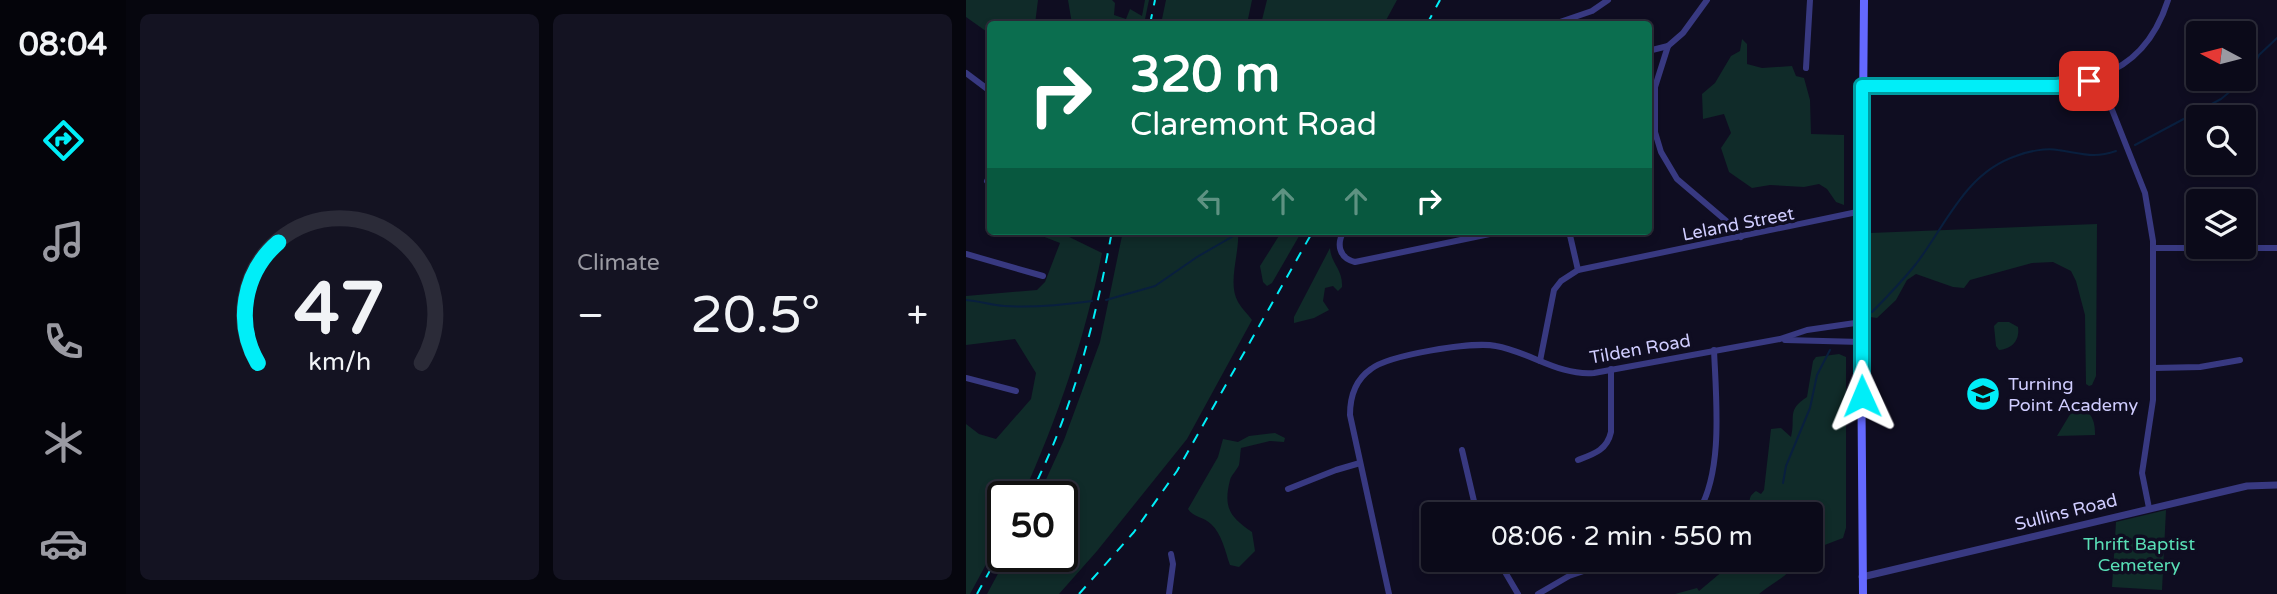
<!DOCTYPE html>
<meta charset="utf-8">
<style>
:root{--surface:#0b0a19;--page:#141322;--text:#f1f3f6;--muted:#9a9aa2;--line:#2b2b38;--accent:#00eef8}
body{margin:0;font-family:"Varela Round",sans-serif;background:var(--page);color:var(--text);height:100vh;display:flex;flex-direction:column;font-size:26px;white-space:nowrap}
*{box-sizing:border-box;margin:0}
p{font-size:23px;color:var(--muted)}
.icon{flex:none;width:38px;height:38px;fill:none;stroke:currentColor;stroke-width:2;stroke-linecap:round;stroke-linejoin:round}
.map{position:relative;flex:1;overflow:hidden}
.panel{display:flex;flex-direction:column;gap:14px;padding:14px;background:#06060e;width:840px}
.panel>*{flex:none}
.guide{position:absolute;left:21px;top:21px;width:665px;height:214px;border-radius:7px;box-shadow:0 4px 10px #0003,0 0 0 2px var(--line);background:#0b6e4f;color:#fff;overflow:hidden}
.needle{width:46px;rotate:277deg}
.tools{position:absolute;left:1220px;top:21px;display:grid;gap:14px}
.tools a{display:grid;place-items:center;width:70px;height:70px;border-radius:7px;background:var(--surface);box-shadow:0 4px 10px #0003,0 0 0 2px var(--line);font-size:35px}
.speed{position:absolute;left:21px;top:481px;display:flex;gap:14px;font-size:35px;font-weight:700;text-align:center}
.speed>*{display:grid;place-content:center;width:91px;height:91px;border-radius:50%;background:var(--surface);box-shadow:0 4px 10px #0003,0 0 0 2px var(--line);line-height:1}
.speed .limit{border:4px solid #111;border-radius:10px;background:#fff;color:#111}
.pin{position:absolute;display:grid;place-items:center;width:60px;height:60px;color:#fff;margin:-30px;border-radius:14px;box-shadow:0 4px 10px #0006}
.me{position:absolute;width:77px;margin:-38px;rotate:359deg;stroke-linejoin:round;filter:drop-shadow(0 0 5px #0008)}
.turn{display:flex;align-items:center;gap:24px;height:147px;padding:0 28px;font-size:32px}
.turn .icon{width:91px;height:91px;stroke-width:2.5}
.turn b{display:block;font-size:49px;line-height:60px}
.lanes{display:flex;align-items:center;height:66px;padding:0 28px;background:#0003;justify-content:center;gap:35px;direction:ltr}
.lanes .off{opacity:.35}
.big{font-size:52px;font-weight:600;line-height:1.1}
.panel .widget{flex:1;display:flex;flex-direction:column;justify-content:center;gap:10px;min-width:0;padding:0 24px;border-radius:10px;background:var(--page)}
.panel .dial{align-items:center;gap:0}
.dial svg{height:182px;overflow:visible;fill:none;stroke:var(--line);stroke-width:7;stroke-linecap:round;text-anchor:middle}
.dial text{fill:var(--text);stroke:none}
.heat{display:flex;justify-content:space-between;align-items:center;font-size:38px;direction:ltr}
.panel .tiles{flex:1;display:grid;gap:14px;grid-template-columns:repeat(2,1fr)}
.trip{position:absolute;left:455px;top:502px;width:402px;height:70px;border-radius:7px;background:var(--surface);box-shadow:0 4px 10px #0003,0 0 0 2px var(--line);font-weight:600;line-height:70px;text-align:center}
main{display:flex;flex:1;min-height:0}
.menu{display:flex;flex-direction:column;width:126px;justify-content:space-around;align-items:center;background:#04040a;color:var(--muted)}
.menu .icon{width:49px;height:49px}
.menu .on{color:var(--accent)}
.menu b{font-size:32px;color:var(--text)}
.map>svg:first-child{display:block}
</style>
<main>
<nav class="menu">
<b>08:04</b>
<svg class="icon on" aria-label="directions" viewBox="0 0 24 24"><path d="M12 3l9 9-9 9-9-9zM9 14v-3h6M13 9l2 2-2 2"/></svg>
<svg class="icon" aria-label="music" viewBox="0 0 24 24"><path d="M9 18V5l10-2v13"/><circle cx="6" cy="18" r="3"/><circle cx="16" cy="16" r="3"/></svg>
<svg class="icon" aria-label="phone" viewBox="0 0 24 24"><path d="M5 4h4l2 5-3 2q2 4 5 5l2-3 5 2v4C11 20 4 13 5 4z"/></svg>
<svg class="icon" aria-label="climate" viewBox="0 0 24 24"><path d="M12 3v18M4 7l16 10M4 17L20 7"/></svg>
<svg class="icon" aria-label="car" viewBox="0 0 24 24"><path d="M5 17H2v-5l4-1 3-4h7l3 4 3 1v5h-3M9 17h6M6 11h13"/><circle cx="7" cy="17" r="2"/><circle cx="17" cy="17" r="2"/></svg>
</nav>
<section class="panel">
<div class="tiles">
<div class="widget dial"><svg viewBox="0 0 100 80">
<path d="M14 69A42 42 0 1 1 86 69"/>
<path d="M14 69A42 42 0 0 1 23 16" stroke="#00eef8"/>
<text x="50" y="56" font-size="32" font-weight="700">47</text>
<text x="50" y="72" font-size="11">km/h</text>
</svg></div>
<div class="widget"><p>Climate</p>
<div class="heat"><a>−</a><b class="big">20.5°</b><a>+</a></div>
</div>
</div>
</section>
<div class="map">
<svg width="1311" height="594" viewBox="0 0 1311 594">
<rect width="100%" height="100%" fill="#0f0d21"/>
<!-- green -->
<g fill="#102b29">
<path d="M0 0H72L69 24H24V34L0 17Z"/>
<path d="M102 0H146L149 3 148 15 160 19 164 9 176 16 179 0H183L178 24H106Z"/>
<path d="M200 0H286L281 24H195Z"/>
<path d="M301 0H431L418 24H295Z"/>
<path d="M776 39 781 44V64L796 68 826 66 830 76 838 78 844 100 845 134 878 135V205L870 202 861 189 853 184 838 187 804 185 786 188 763 172 755 148 765 133 758 114 737 119 736 94 749 83 765 56 774 51Z"/>
<path d="M1131 224 1130 376 1126 385 1123 386 1120 384 1119 315 1110 281 1105 271 1087 262 1066 263 1004 280 998 288 987 287 950 274 941 280 930 300 911 318 904 317V233Z"/>
<path d="M49 231H91L136 253C119 338 92 418 56 497H37V533L4 594H0V424L13 434 30 439 65 399 70 373 49 339 0 345V296L71 290 79 282 94 243 71 234 48 233Z"/>
<path d="M157 231H272C274 253 261 283 272 302 276 309 282 314 286 320L221 439 131 551 93 594H21L41 557 96 556V497H72L98 440 134 342Z"/>
<path d="M316 231H336L306 283 301 286 297 282 294 266Z"/>
<path d="M364 248C365 264 377 269 376 287L372 291 367 286 359 288 357 301 363 310 348 318 328 323V317Z"/>
<path d="M1032 322H1043L1052 327C1054 340 1046 349 1033 350L1030 346 1028 326Z"/>
<path d="M873 354 880 357V528L877 538 856 546 845 543V514H785C786 504 779 499 790 491L795 494 798 490 805 429 815 428 825 437C830 418 820 410 841 397L847 361 850 357Z"/>
<path d="M1115 409C1127 413 1129 423 1129 435L1091 436 1106 411Z"/>
<path d="M309 433 319 438 318 442 304 441 275 448C274 454 274 460 273 465 271 470 266 474 264 480 257 508 264 517 286 532L289 551 273 567 264 565C259 551 256 534 245 524 238 517 227 517 222 509L252 457 257 439 272 442 283 436Z"/>
<path d="M1200 510 1196 590 1146 587 1150 522Z"/>
<path d="M770 560H782L788 564 791 560H831C826 575 805 583 793 594H709L731 588 733 591Z"/>
</g>
<g fill="none" stroke-linecap="round" stroke-linejoin="round">
<!-- stream -->
<g stroke="#091f3e" stroke-width="2">
<path d="M1169 145 1255 99 1272 85 1286 70 1293 55 1311 38"/>
<path d="M0 300C13 301 25 305 38 306 68 308 97 305 126 301"/>
<path d="M140 300 189 286 231 257 276 231"/>
<path d="M906 312C921 297 937 280 950 264 980 225 999 173 1050 156 1062 151 1080 148 1092 150 1115 153 1127 159 1150 151"/>
<path d="M817 483 820 466 844 408 851 375 864 350"/>
</g>
<!-- minor -->
<g stroke="#383981" stroke-width="6">
<path d="M741 0 717 33 702 46 689 87V132L695 152 711 179 765 225 775 237"/>
<path d="M588 24 626 11 642 0"/>
<path d="M682 51 702 46"/>
<path d="M840 68 844 0"/>
<path d="M0 73 24 91"/>
<path d="M1133 77 1179 193 1187 241V400L1176 473 1183 508"/>
<path d="M896 86C938 86 979 86 1020 86 1098 86 1173 91 1202 0"/>
<path d="M21 181 24 175"/>
<path d="M378 231C370 244 373 258 389 262L538 231"/>
<path d="M603 231 612 270"/>
<path d="M1188 248H1311"/>
<path d="M0 254 77 276"/>
<path d="M819 340 895 342"/>
<path d="M574 361 588 290 595 281 612 270 896 211"/>
<path d="M1188 368 1234 367 1274 360"/>
<path d="M0 378 50 391"/>
<path d="M496 450 511 514"/>
<path d="M612 460C628 454 641 450 645 432V369"/>
<path d="M322 489 370 470 394 463"/>
<path d="M731 514C758 473 750 398 748 350"/>
<path d="M532 560 552 594"/>
<path d="M203 594 207 564 205 554"/>
<path d="M423 594 384 415C384 397 389 380 405 369 423 355 507 341 530 346 564 352 593 376 628 373L814 339 841 330 896 322"/>
<path d="M572 594 603 576 650 560"/>
</g>
<!-- tertiary -->
<path stroke="#383981" stroke-width="7" d="M896 577 1281 486 1311 485"/>
<!-- secondary -->
<path stroke="#6469ff" stroke-width="8" d="M897 594 895 342 898 0"/>
<!-- rail -->
<g stroke="#00eef8" stroke-width="2" stroke-dasharray="10 9" stroke-linecap="butt">
<path d="M184 24 189 0"/>
<path d="M461 24 474 0"/>
<path d="M63 497C106 414 129 323 146 231"/>
<path d="M11 594 37 547"/>
<path d="M113 594 168 532 211 471 347 231"/>
</g>
</g>
<g fill="none" stroke-linecap="round" stroke-linejoin="round">
<!-- route casing -->
<g stroke="#009ba1" stroke-width="18">
<path id="route" d="M896 396V86H1091L1123 81"/>
</g>
<!-- route -->
<use href="#route" stroke="#00eef8" stroke-width="12"/>
</g>
<!-- icons -->
<defs>
<g id="school-disc" transform="scale(1.75)"><circle r="9.5" fill="#00eef8" stroke="#0f0d21"/><path d="M0-5L7-2L0 1L-7-2ZM-4 1L0 2.5L4 1V4Q0 6-4 4Z" fill="#111"/></g>
</defs>
<g fill-rule="evenodd">
<use href="#school-disc" x="1017" y="394"/>
</g>
<g text-anchor="middle" stroke-width="7" stroke-linejoin="round" paint-order="stroke">
<!-- street labels -->
<g font-size="18" fill="#d0cdff" stroke="#0f0d21">
<text transform="translate(772 224) rotate(-11)" y="6">Leland Street</text>
<text transform="translate(674 349) rotate(-10)" y="6">Tilden Road</text>
<text transform="translate(1100 512) rotate(-14)" y="6">Sullins Road</text>
</g>
<!-- poi labels -->
<g font-size="18" fill="#d0cdff" stroke="#0f0d21" text-anchor="start">
<text x="1042" y="390">Turning<tspan x="1042" dy="21">Point Academy</tspan></text>
</g>
<!-- park labels -->
<g font-size="18" fill="#59dfb6" stroke="#0f0d21">
<text x="1173" y="550">Thrift Baptist<tspan x="1173" dy="21">Cemetery</tspan></text>
</g>
</g>
</svg>
<div class="tools">
<a><svg class="needle" viewBox="-14 -14 28 28"><path d="M0-13l5 13h-10z" fill="#e53935"/><path d="M0 13l5-13h-10z" fill="#9a9aa2"/></svg></a>
<a><svg class="icon" aria-label="search" viewBox="0 0 24 24"><circle cx="10" cy="10" r="6"/><path d="M15 15l6 6"/></svg></a>
<a><svg class="icon" aria-label="layers" viewBox="0 0 24 24"><path d="M12 4l9 5-9 5-9-5zM3 14l9 5 9-5"/></svg></a>
</div>
<div class="speed"><div class="limit">50</div></div>
<div class="pin" style="left:1123px;top:81px;background:#d93025"><svg class="icon" aria-label="arrive" viewBox="0 0 24 24"><path d="M6 21V4h12l-3 4 3 4H6"/></svg></div>
<svg class="me" style="left:896px;top:396px" viewBox="-20 -20 40 40"><path d="M0-17L14 15 0 8-14 15z" fill="#00eef8" stroke="#fff" stroke-width="4"/></svg>
<div class="trip">08:06 · 2 min · 550 m</div>
<div class="guide">
<div class="turn"><svg class="icon" aria-label="right" viewBox="0 0 24 24"><path d="M7 20v-9h11M14 6l5 5-5 5"/></svg><div><b>320 m</b>Claremont Road</div></div>
<div class="lanes"><svg class="icon off" aria-label="left" viewBox="0 0 24 24"><path d="M17 20v-9H6M10 6l-5 5 5 5"/></svg><svg class="icon off" aria-label="ahead" viewBox="0 0 24 24"><path d="M12 20V5M6 11l6-6 6 6"/></svg><svg class="icon off" aria-label="ahead" viewBox="0 0 24 24"><path d="M12 20V5M6 11l6-6 6 6"/></svg><svg class="icon" aria-label="right" viewBox="0 0 24 24"><path d="M7 20v-9h11M14 6l5 5-5 5"/></svg></div>
</div>
</div>
</main>
